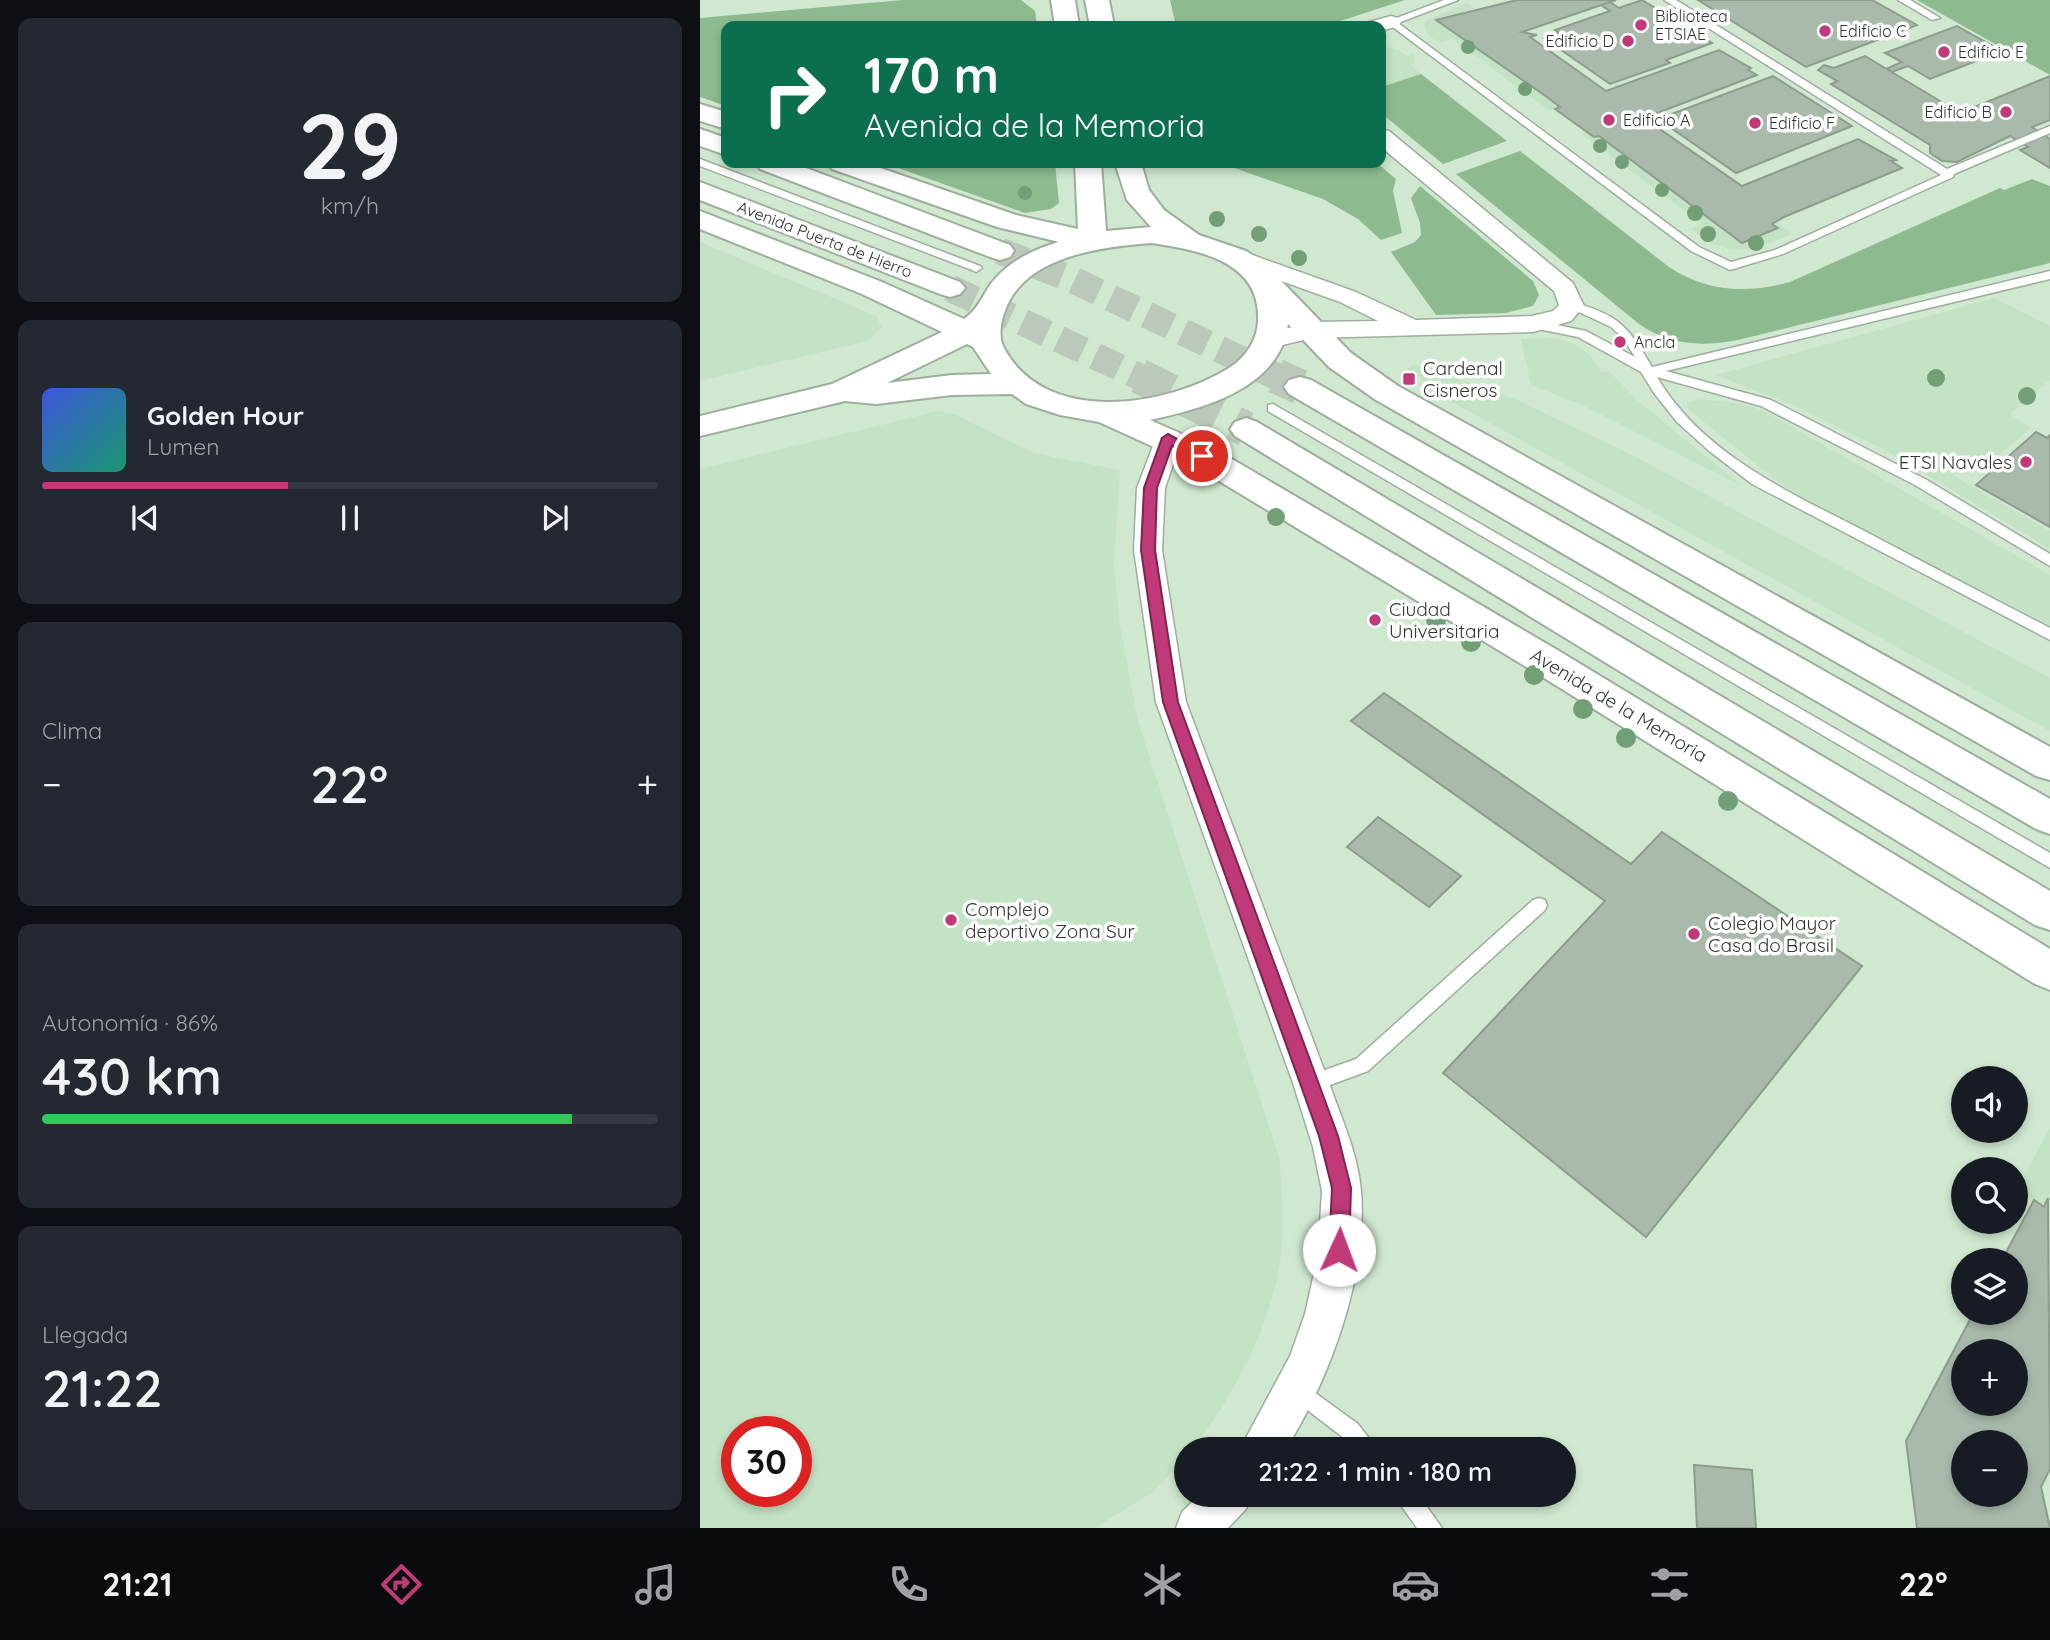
<!DOCTYPE html>
<html lang="es">
<meta charset="utf-8">
<style>
:root{--surface:#171b24;--page:#242831;--text:#f1f3f6;--muted:#9ea1a6;--line:#363941;--accent:#c03979}
body{margin:0;font-family:Quicksand,sans-serif;background:var(--page);color:var(--text);height:100vh;display:flex;flex-direction:column;font-size:26px;white-space:nowrap}
*{box-sizing:border-box;margin:0}
p{font-size:23px;color:var(--muted)}
.icon{flex:none;width:38px;height:38px;fill:none;stroke:currentColor;stroke-width:2;stroke-linecap:round;stroke-linejoin:round}
.map{position:relative;flex:1;overflow:hidden}
.drawer{display:flex;flex-direction:column;gap:18px;padding:18px;background:#0d0f14;width:700px}
.drawer>*{flex:none}
.banner{position:absolute;left:21px;top:21px;width:665px;height:147px;border-radius:14px;box-shadow:0 4px 10px #0003;background:#0b6e4f;color:#fff;overflow:hidden}
.fabs{position:absolute;left:1251px;top:1066px;display:grid;gap:14px}
.fabs a{display:grid;place-items:center;width:77px;height:77px;border-radius:50%;background:var(--surface);box-shadow:0 4px 10px #0003;font-size:35px}
.speed{position:absolute;left:21px;top:1416px;display:flex;gap:14px;font-size:35px;font-weight:700;text-align:center}
.speed>*{display:grid;place-content:center;width:91px;height:91px;border-radius:50%;background:var(--surface);box-shadow:0 4px 10px #0003;line-height:1}
.speed .limit{border:10px solid #d22;background:#fff;color:#111}
.pin{position:absolute;display:grid;place-items:center;width:60px;height:60px;color:#fff;margin:-30px;border:4px solid #fff;border-radius:50%;box-shadow:0 2px 7px #0007}
.me{position:absolute;width:77px;margin:-38px;rotate:2deg;stroke-linejoin:round;filter:drop-shadow(0 0 5px #0008)}
.turn{display:flex;align-items:center;gap:24px;height:147px;padding:0 28px;font-size:32px}
.turn .icon{width:91px;height:91px;stroke-width:2.5}
.turn b{display:block;font-size:49px;line-height:60px}
.big{font-size:52px;font-weight:600;line-height:1.1}
.drawer .widget{flex:1;display:flex;flex-direction:column;justify-content:center;gap:10px;min-width:0;padding:0 24px;border-radius:14px;background:var(--page)}
.drawer .dial{align-items:center;gap:0}
.dial b{font-size:91px;line-height:1}
.song{display:flex;align-items:center;gap:21px}
.cover{width:84px;height:84px;border-radius:10px;background:linear-gradient(135deg,hsl(230 70% 55%),hsl(160 70% 35%))}
.played{height:7px;border-radius:4px;background:linear-gradient(90deg,var(--accent) 40%,var(--line) 40%)}
.keys{display:flex;justify-content:space-around;direction:ltr}
.heat{display:flex;justify-content:space-between;align-items:center;font-size:38px;direction:ltr}
.charge{height:10px;border-radius:5px;background:linear-gradient(90deg,#34c759 86%,var(--line) 0)}
.trip{position:absolute;left:474px;top:1437px;width:402px;height:70px;border-radius:35px;background:var(--surface);box-shadow:0 4px 10px #0003;font-weight:600;line-height:70px;text-align:center}
.dock{display:flex;height:112px;justify-content:space-around;align-items:center;background:#090b0e;color:var(--muted)}
.dock .icon{width:49px;height:49px}
.dock .current{color:var(--accent)}
.dock b{font-size:32px;color:var(--text)}
main{display:flex;flex:1;min-height:0}
.map>svg:first-child{display:block}
</style>
<main>
<section class="drawer">
<div class="widget dial"><b>29</b><p>km/h</p></div>
<div class="widget">
<div class="song"><i class="cover"></i><div><b>Golden Hour</b><p>Lumen</p></div></div>
<div class="played"></div>
<div class="keys"><svg class="icon" aria-label="previous" viewBox="0 0 24 24"><path d="M18 5L8 12l10 7zM5 5v14"/></svg><svg class="icon" aria-label="pause" viewBox="0 0 24 24"><path d="M8 5v14M16 5v14"/></svg><svg class="icon" aria-label="next" viewBox="0 0 24 24"><path d="M6 5l10 7-10 7zM19 5v14"/></svg></div>
</div>
<div class="widget"><p>Clima</p>
<div class="heat"><a>−</a><b class="big">22°</b><a>+</a></div>
</div>
<div class="widget"><p>Autonomía · 86%</p><b class="big">430 km</b><div class="charge"></div></div>
<div class="widget"><p>Llegada</p><b class="big">21:22</b></div>
</section>
<div class="map">
<svg width="1350" height="1528" viewBox="0 0 1350 1528">
<rect width="100%" height="100%" fill="#dceedd"/>
<!-- built -->
<path fill="#d0e8d0" fill-rule="evenodd" d="M0 0H1350V1528H0ZM26 26H681V163H26ZM1264 1078H1316V1130H1264ZM1264 1169H1316V1222H1264ZM1264 1260H1316V1312H1264ZM1264 1351H1316V1404H1264ZM37 1432H96V1491H37ZM1264 1442H1316V1494H1264ZM486 1449H864V1494H486Z"/>
<!-- green -->
<g fill="#c3e3c4" fill-rule="evenodd">
<path d="M767 3 779 11 771 9 737 21 860 107 849 110 752 39 739 43 729 36 724 26 727 20Z"/>
<path d="M681 46 696 49 708 56 713 54 715 62 710 65 721 74 681 87Z"/>
<path d="M885 131 894 137 899 136 1041 243 1077 228 1072 224 1076 222 1092 234C1050 252 1030 260 991 229L1002 224 880 133Z"/>
<path d="M0 242 176 316 182 327 167 341 0 381Z"/>
<path d="M1294 298 1350 326V380L1310 414 1330 428 1288 465 1273 458 1252 475 1350 531V549L1189 452 1093 405 1016 375Z"/>
<path d="M852 338C877 342 889 351 901 371L910 372 938 401 1042 486 884 406 831 385 821 339Z"/>
<path d="M713 364 815 399 930 454 1350 678V731L739 395 733 386 708 369Z"/>
<path d="M999 399 1045 404 1066 412 1350 575V626L1127 512 1078 482 988 409 987 403Z"/>
<path d="M238 411 254 414 334 453 420 470 414 565 420 626 438 721 580 1160C582 1194 585 1228 580 1262 569 1331 534 1394 493 1449H486V1458L453 1492 395 1528H0V469ZM37 1432H96V1491H37Z"/>
<path d="M1350 1128V1199L1348 1198 1344 1207 1317 1189Z"/>
</g>
<!-- forest -->
<g fill="#8dbb8f">
<path d="M203 0H321L335 11 337 26H26V106L0 97V18Z"/>
<path d="M470 0H705L625 26H476Z"/>
<path d="M1217 0H1350V75Z"/>
<path d="M721 74 807 141 743 164 681 113V87Z"/>
<path d="M820 151 969 267C1007 292 1046 294 1090 282L1300 188 1304 190 1332 179 1350 186V263L1038 340C1002 347 969 345 939 324L756 174Z"/>
<path d="M184 163H355L359 203 351 209 325 213Z"/>
<path d="M520 163H677L696 179 693 191 702 233 681 240 658 219 623 199Z"/>
<path d="M720 186 833 281 839 295 833 306 806 313 736 315 691 252 715 242 721 235 720 223 711 198Z"/>
</g>
<!-- building -->
<g fill="#a9baaa" stroke="#8c9d8d" stroke-width="2" fill-rule="evenodd">
<path d="M817 0H916L822 32 837 35 830 37 906 91 1019 50 1051 68 1048 70 1057 75 944 118 1042 186 1158 139 1196 160 1191 161 1202 168 1084 217 1072 224 1078 228 1042 243 899 136 894 137 855 109 860 107 847 97 736 20Z"/>
<path d="M942 0 1012 43 966 60 970 63 910 84 844 38 859 33 855 30 910 11 901 5 910 2 919 8Z"/>
<path d="M998 0H1172L1217 25 1106 67Z"/>
<path d="M1257 26 1302 51 1230 79 1208 66 1192 72 1186 69 1202 62 1185 53Z"/>
<path d="M1165 56 1260 113 1350 76V120L1332 127 1350 139V168L1320 150 1328 147 1310 136 1257 162 1242 161 1230 153V145L1131 84 1137 81 1118 70 1124 65 1134 68Z"/>
<path d="M1073 76 1152 126 1036 173 958 119Z"/>
<path d="M1336 432 1347 438 1350 435V527L1276 485Z"/>
<path d="M684 693 931 864 962 832 1162 966 946 1237 743 1073 905 901 651 721Z"/>
<path d="M678 817 761 876 729 907 647 847Z"/>
<path d="M1348 1198 1350 1469 1341 1487 1350 1528H1217L1206 1441 1274 1312H1316V1260H1302L1334 1200 1344 1207ZM1264 1351H1316V1404H1264ZM1264 1442H1316V1494H1264Z"/>
<path d="M994 1465 1052 1470 1056 1528H997Z"/>
</g>
<g fill="none" stroke-linecap="round" stroke-linejoin="round">
<!-- highway-tunnel-far1 -->
<g stroke="#bac9ba" stroke-width="27" stroke-dasharray="27 13" stroke-linecap="butt">
<path d="M300 251 371 279 580 378"/>
<path d="M250 288 442 378"/>
</g>
<!-- highway-tunnel -->
<g stroke="#bac9ba" stroke-width="35" stroke-dasharray="35 18" stroke-linecap="butt">
<path d="M439 376 546 429"/>
<path d="M576 376 600 387"/>
</g>
<!-- lane casing -->
<g stroke="#9dae9d" stroke-width="3">
<g id="lane">
<path d="M744 0H758L698 23 999 247 1031 262 1075 250 1241 175 964 0H976L1247 169 1350 126V133L1254 174 1253 177 1083 254 1030 270 991 251 686 22Z"/>
<path d="M1198 0H1210L1240 18 1232 20Z"/>
<path d="M0 159 280 266 282 268 276 272 272 270 0 166Z"/>
<path d="M1350 271V279L966 371 1071 400 1225 479 1350 554V566L1215 485 1061 406 957 377C1004 457 1096 495 1174 536 1233 567 1291 598 1350 628V640L1052 484 1008 450 977 422 954 393 941 372 878 337 833 328 827 324 833 320 886 331 935 357 923 338 911 327 866 306 872 302C919 315 928 326 952 367Z"/>
<path d="M573 404 1350 853V868L568 411V405Z"/>
<path d="M839 898 845 900 847 905 845 910 668 1071 611 1092 605 1089 602 1083 605 1077 656 1059 833 900Z"/>
<path d="M596 1379 658 1424 677 1449H652L644 1438 589 1396 586 1389 589 1382Z"/>
<path d="M693 1494H718L742 1528H717Z"/>
</g>
</g>
<!-- street casing -->
<g stroke="#9dae9d" stroke-width="3">
<g id="street">
<path d="M691 16 698 18 701 22 698 26 681 31V26H666L669 22Z"/>
<path d="M681 130 689 131 873 283 884 306 871 321 833 332 612 338 570 348 561 345 558 340 561 335 612 322 678 321 640 302 528 262 524 257 528 252H544L656 292 716 320 832 316 853 311 859 305 854 291 681 147Z"/>
<path d="M469 429 478 432 482 438 465 488 462 550 486 702 629 1083C641 1117 658 1154 661 1191 668 1276 630 1378 586 1449H540L590 1356 605 1314 618 1255 622 1191 613 1147 593 1083 456 702 434 550 437 488 456 438 460 432Z"/>
<path d="M500 1494H552L546 1509 528 1528H476L482 1512Z"/>
</g>
</g>
<!-- secondary casing -->
<g stroke="#9dae9d" stroke-width="4">
<g id="secondary">
<path d="M351 0H375L379 26H355Z"/>
<path d="M385 0H409L414 26H390Z"/>
<path d="M0 104 26 112V129L0 121Z"/>
<path d="M128 163H166L316 215 378 229 375 163H401L406 231 451 227 427 200 415 163H441L449 190 464 210 499 235 546 251 564 263 651 353 698 386 1350 747V780L1336 776 676 400 629 367 588 324C580 389 503 408 450 420L513 448 859 651 1350 949V990L1335 984 833 671 491 464 399 422 360 415 326 404 312 394 252 395 176 404 145 401 0 436V416L132 384 242 332 162 294 0 229V211L182 282 264 319C277 310 281 299 290 285 306 263 333 249 359 242L297 227 132 169ZM451 243C499 250 561 261 558 321 557 341 545 358 529 368 467 407 345 426 304 348 299 339 300 326 303 317 319 256 400 247 451 243ZM267 344 273 347 291 374 252 375 187 383Z"/>
</g>
</g>
<!-- highway casing -->
<g stroke="#9dae9d" stroke-width="4">
<g id="highway">
<path d="M0 129 26 138V155L0 146Z"/>
<path d="M56 163H93L310 245 314 251 310 257 300 260 290 257 60 169Z"/>
<path d="M0 182 260 282 265 288 260 294 250 297 240 294 0 200Z"/>
<path d="M600 377 611 380 1350 799V834L1336 829 589 394 584 387 589 380Z"/>
<path d="M546 418 557 422 1350 891V930L1335 925 535 436 530 429 535 422Z"/>
</g>
</g>
<!-- lane -->
<use href="#lane" fill="#fff" fill-rule="evenodd"/>
<!-- street -->
<use href="#street" fill="#fff" fill-rule="evenodd"/>
<!-- secondary -->
<use href="#secondary" fill="#fff" fill-rule="evenodd"/>
<!-- highway -->
<use href="#highway" fill="#fff" fill-rule="evenodd"/>
</g>
<!-- trees -->
<g fill="#739f78">
<circle cx="768" cy="47" r="7"/>
<circle cx="825" cy="89" r="7"/>
<circle cx="900" cy="146" r="7"/>
<circle cx="922" cy="162" r="7"/>
<circle cx="962" cy="190" r="7"/>
<circle cx="325" cy="193" r="7"/>
<circle cx="995" cy="213" r="8"/>
<circle cx="517" cy="219" r="8"/>
<circle cx="559" cy="234" r="8"/>
<circle cx="1008" cy="234" r="8"/>
<circle cx="1056" cy="243" r="8"/>
<circle cx="599" cy="258" r="8"/>
<circle cx="1236" cy="378" r="9"/>
<circle cx="1327" cy="396" r="9"/>
<circle cx="576" cy="517" r="9"/>
<circle cx="736" cy="620" r="10"/>
<circle cx="771" cy="642" r="10"/>
<circle cx="834" cy="675" r="10"/>
<circle cx="883" cy="709" r="10"/>
<circle cx="926" cy="738" r="10"/>
<circle cx="1028" cy="801" r="10"/>
</g>
<!-- route -->
<path fill="#c03979" stroke="#7d254f" stroke-width="2" d="M468 434 508 456 502 460 472 446 457 488 455 550 478 702 638 1136 651 1188 649 1250 646 1257 639 1259 632 1257 629 1250 632 1188 619 1136 463 702 441 550 444 488 462 438Z"/>
<!-- markers -->
<g fill="#c03979" stroke="#fff" stroke-width="2.5">
<circle cx="941" cy="25" r="7"/>
<circle cx="1125" cy="31" r="7"/>
<circle cx="928" cy="41" r="7"/>
<circle cx="1244" cy="52" r="7"/>
<circle cx="1306" cy="112" r="7"/>
<circle cx="909" cy="120" r="7"/>
<circle cx="1055" cy="123" r="7"/>
<circle cx="920" cy="342" r="7"/>
<rect x="702" y="372" width="14" height="14" rx="3.5"/>
<circle cx="1326" cy="462" r="7"/>
<circle cx="675" cy="620" r="7"/>
<circle cx="251" cy="920" r="7"/>
<circle cx="994" cy="934" r="7"/>
</g>
<g text-anchor="middle" stroke-width="7" stroke-linejoin="round" paint-order="stroke">
<!-- far-poi labels -->
<g font-size="16" fill="#303730" stroke="#fff" text-anchor="start">
<text x="955" y="22">Biblioteca<tspan x="955" dy="18">ETSIAE</tspan></text>
<text x="1139" y="37">Edificio C</text>
<text x="914" y="47" text-anchor="end">Edificio D</text>
<text x="1258" y="58">Edificio E</text>
<text x="1292" y="118" text-anchor="end">Edificio B</text>
<text x="923" y="126">Edificio A</text>
<text x="1069" y="129">Edificio F</text>
<text x="934" y="348">Ancla</text>
</g>
<!-- far-street labels -->
<g font-size="16" fill="#303730" stroke="#fff">
<text transform="translate(125 239) rotate(21)" y="6">Avenida Puerta de Hierro</text>
</g>
<!-- poi labels -->
<g font-size="19" fill="#303730" stroke="#fff" text-anchor="start">
<text x="723" y="375">Cardenal<tspan x="723" dy="22">Cisneros</tspan></text>
<text x="1312" y="469" text-anchor="end">ETSI Navales</text>
<text x="689" y="616">Ciudad<tspan x="689" dy="22">Universitaria</tspan></text>
<text x="265" y="916">Complejo<tspan x="265" dy="22">deportivo Zona Sur</tspan></text>
<text x="1008" y="930">Colegio Mayor<tspan x="1008" dy="22">Casa do Brasil</tspan></text>
</g>
<!-- street labels -->
<g font-size="19" fill="#303730" stroke="#fff">
<text transform="translate(919 705) rotate(31)" y="7">Avenida de la Memoria</text>
</g>
</g>
</svg>
<div class="fabs">
<a><svg class="icon" aria-label="sound" viewBox="0 0 24 24"><path d="M4 9h4l5-4v14l-5-4H4zM17 9q2 3 0 6"/></svg></a>
<a><svg class="icon" aria-label="search" viewBox="0 0 24 24"><circle cx="10" cy="10" r="6"/><path d="M15 15l6 6"/></svg></a>
<a><svg class="icon" aria-label="layers" viewBox="0 0 24 24"><path d="M12 4l9 5-9 5-9-5zM3 14l9 5 9-5"/></svg></a>
<a>+</a>
<a>−</a>
</div>
<div class="speed"><div class="limit">30</div></div>
<div class="pin" style="left:502px;top:456px;background:#d93025"><svg class="icon" aria-label="arrive" viewBox="0 0 24 24"><path d="M6 21V4h12l-3 4 3 4H6"/></svg></div>
<svg class="me" style="left:639px;top:1250px" viewBox="-20 -20 40 40"><circle r="19" fill="#fff"/><path d="M0-13L10 11 0 6-10 11z" fill="#c03979"/></svg>
<div class="trip">21:22 · 1 min · 180 m</div>
<div class="banner">
<div class="turn"><svg class="icon" aria-label="right" viewBox="0 0 24 24"><path d="M7 20v-9h11M14 6l5 5-5 5"/></svg><div><b>170 m</b>Avenida de la Memoria</div></div>
</div>
</div>
</main>
<nav class="dock">
<b>21:21</b>
<svg class="icon current" aria-label="directions" viewBox="0 0 24 24"><path d="M12 3l9 9-9 9-9-9zM9 14v-3h6M13 9l2 2-2 2"/></svg>
<svg class="icon" aria-label="music" viewBox="0 0 24 24"><path d="M9 18V5l10-2v13"/><circle cx="6" cy="18" r="3"/><circle cx="16" cy="16" r="3"/></svg>
<svg class="icon" aria-label="phone" viewBox="0 0 24 24"><path d="M5 4h4l2 5-3 2q2 4 5 5l2-3 5 2v4C11 20 4 13 5 4z"/></svg>
<svg class="icon" aria-label="climate" viewBox="0 0 24 24"><path d="M12 3v18M4 7l16 10M4 17L20 7"/></svg>
<svg class="icon" aria-label="car" viewBox="0 0 24 24"><path d="M5 17H2v-5l4-1 3-4h7l3 4 3 1v5h-3M9 17h6M6 11h13"/><circle cx="7" cy="17" r="2"/><circle cx="17" cy="17" r="2"/></svg>
<svg class="icon" aria-label="filters" viewBox="0 0 24 24"><path d="M4 7h16M4 17h16"/><circle cx="9" cy="7" r="2"/><circle cx="15" cy="17" r="2"/></svg>
<b>22°</b>
</nav>
